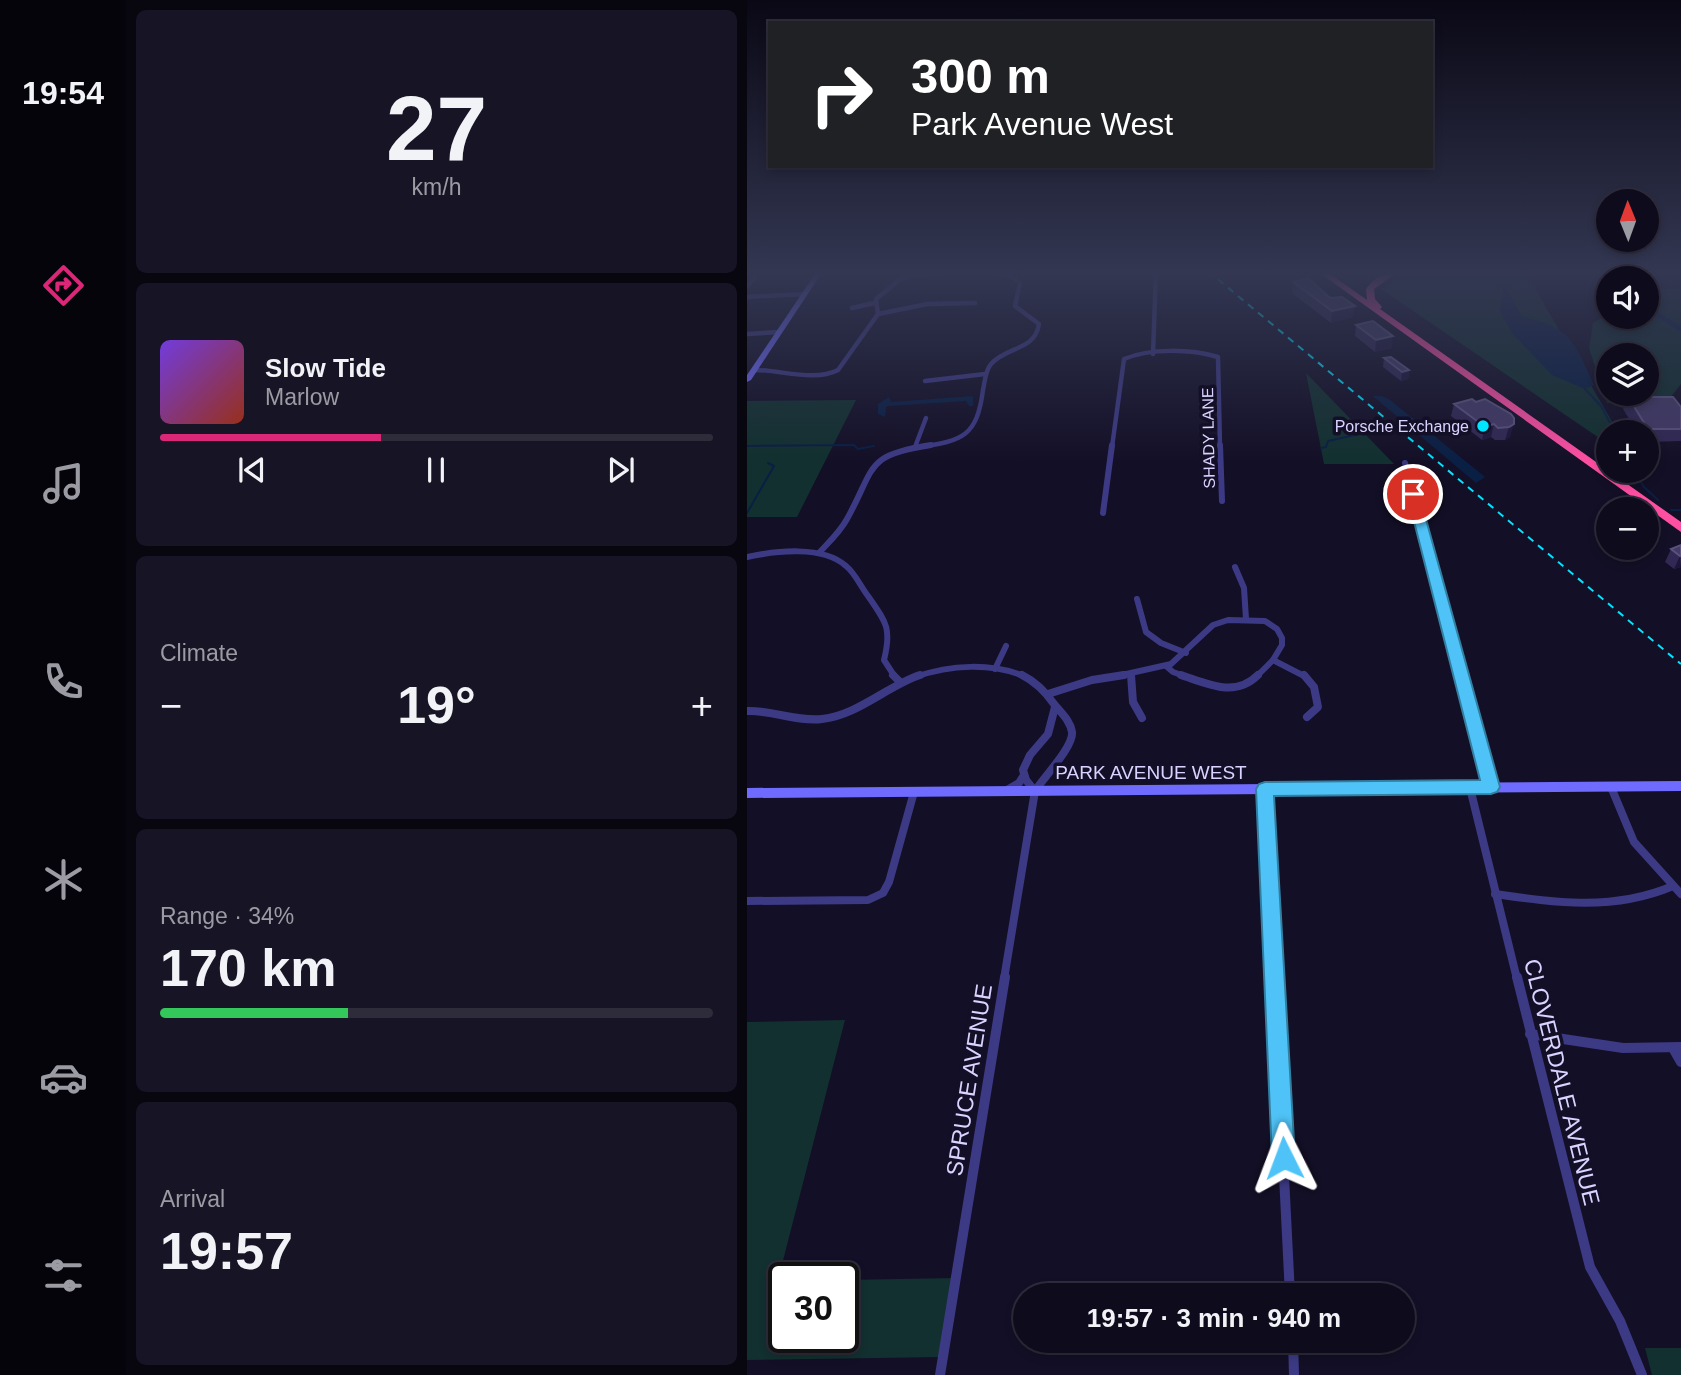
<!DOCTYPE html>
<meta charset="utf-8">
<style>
:root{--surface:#0e0b1c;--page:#171425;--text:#f1f3f6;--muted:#9b9ba3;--line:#2e2b3b;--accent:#db2777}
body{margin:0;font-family:Arial,sans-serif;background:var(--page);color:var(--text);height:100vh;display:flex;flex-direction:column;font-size:26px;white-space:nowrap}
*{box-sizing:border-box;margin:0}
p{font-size:23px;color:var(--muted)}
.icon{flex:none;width:38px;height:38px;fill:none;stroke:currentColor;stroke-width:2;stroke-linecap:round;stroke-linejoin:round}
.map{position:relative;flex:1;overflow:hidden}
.drawer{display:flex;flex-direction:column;gap:10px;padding:10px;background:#08060f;width:621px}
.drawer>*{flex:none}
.top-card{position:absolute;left:21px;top:21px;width:665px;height:147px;border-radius:0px;box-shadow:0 4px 10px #0003,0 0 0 2px var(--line);background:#202124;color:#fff;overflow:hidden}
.needle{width:46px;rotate:359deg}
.buttons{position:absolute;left:849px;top:189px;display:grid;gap:14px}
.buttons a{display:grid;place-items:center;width:63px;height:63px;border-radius:50%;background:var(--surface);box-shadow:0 4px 10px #0003,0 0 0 2px var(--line);font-size:35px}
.speed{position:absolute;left:21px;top:1262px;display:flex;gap:14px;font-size:35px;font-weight:700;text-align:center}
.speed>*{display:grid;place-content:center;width:91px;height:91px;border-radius:50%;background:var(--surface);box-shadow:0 4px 10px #0003,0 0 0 2px var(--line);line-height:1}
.speed .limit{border:4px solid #111;border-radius:10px;background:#fff;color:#111}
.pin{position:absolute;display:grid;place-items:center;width:60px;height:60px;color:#fff;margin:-30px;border:4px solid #fff;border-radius:50%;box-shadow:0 2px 7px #0007}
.me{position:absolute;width:77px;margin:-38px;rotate:357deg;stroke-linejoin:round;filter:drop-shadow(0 0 5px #0008)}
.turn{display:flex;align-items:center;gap:24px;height:147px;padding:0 28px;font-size:32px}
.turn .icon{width:91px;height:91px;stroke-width:2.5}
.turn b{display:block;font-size:49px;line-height:60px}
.big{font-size:52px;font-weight:700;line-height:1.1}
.drawer .card{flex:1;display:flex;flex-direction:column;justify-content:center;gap:10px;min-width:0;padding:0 24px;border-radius:10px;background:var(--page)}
.drawer .dial{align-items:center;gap:0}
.dial b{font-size:91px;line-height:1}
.song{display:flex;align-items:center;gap:21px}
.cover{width:84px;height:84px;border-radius:10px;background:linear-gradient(135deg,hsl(260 70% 55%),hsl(10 70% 35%))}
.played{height:7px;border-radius:4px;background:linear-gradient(90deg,var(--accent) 40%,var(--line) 40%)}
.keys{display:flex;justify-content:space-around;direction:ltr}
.heat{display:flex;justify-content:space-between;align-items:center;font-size:38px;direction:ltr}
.charge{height:10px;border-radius:5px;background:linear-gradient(90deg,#34c759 34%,var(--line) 0)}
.trip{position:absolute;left:266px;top:1283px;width:402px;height:70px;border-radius:35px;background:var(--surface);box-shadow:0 4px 10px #0003,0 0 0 2px var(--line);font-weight:700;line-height:70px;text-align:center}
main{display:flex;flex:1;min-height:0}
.tabs{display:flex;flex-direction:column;width:126px;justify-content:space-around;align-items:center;background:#06040b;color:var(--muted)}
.tabs .icon{width:49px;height:49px}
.tabs .active{color:var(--accent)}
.tabs b{font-size:32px;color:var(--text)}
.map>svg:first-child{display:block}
</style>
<main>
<nav class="tabs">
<b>19:54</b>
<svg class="icon active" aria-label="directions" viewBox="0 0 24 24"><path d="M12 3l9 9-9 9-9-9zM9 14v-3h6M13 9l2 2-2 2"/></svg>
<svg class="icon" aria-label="music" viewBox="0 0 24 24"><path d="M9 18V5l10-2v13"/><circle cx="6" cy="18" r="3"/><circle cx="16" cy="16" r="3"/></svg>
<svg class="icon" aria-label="phone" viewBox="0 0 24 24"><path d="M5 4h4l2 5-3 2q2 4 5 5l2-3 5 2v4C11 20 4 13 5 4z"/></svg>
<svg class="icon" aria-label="climate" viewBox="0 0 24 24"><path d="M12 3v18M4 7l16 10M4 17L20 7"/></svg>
<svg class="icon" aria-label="car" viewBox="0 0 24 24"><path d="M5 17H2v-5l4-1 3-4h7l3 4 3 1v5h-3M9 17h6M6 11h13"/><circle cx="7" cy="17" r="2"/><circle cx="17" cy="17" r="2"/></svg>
<svg class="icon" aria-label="filters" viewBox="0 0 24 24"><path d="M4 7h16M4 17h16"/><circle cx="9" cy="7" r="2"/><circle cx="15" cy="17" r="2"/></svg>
</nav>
<section class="drawer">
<div class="card dial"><b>27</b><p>km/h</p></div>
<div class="card">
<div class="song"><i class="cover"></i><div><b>Slow Tide</b><p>Marlow</p></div></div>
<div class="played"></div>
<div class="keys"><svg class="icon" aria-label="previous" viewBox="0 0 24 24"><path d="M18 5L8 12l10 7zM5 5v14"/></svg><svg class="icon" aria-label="pause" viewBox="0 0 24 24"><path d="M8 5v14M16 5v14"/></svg><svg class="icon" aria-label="next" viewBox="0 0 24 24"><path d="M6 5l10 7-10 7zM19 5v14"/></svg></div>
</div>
<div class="card"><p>Climate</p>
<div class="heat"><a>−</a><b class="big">19°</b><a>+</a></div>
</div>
<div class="card"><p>Range · 34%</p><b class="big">170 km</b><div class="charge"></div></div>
<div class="card"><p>Arrival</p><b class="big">19:57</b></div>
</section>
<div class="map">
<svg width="934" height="1375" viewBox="0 0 934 1375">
<rect width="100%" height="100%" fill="#130f26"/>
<!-- green -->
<g fill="#12302f" fill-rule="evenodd">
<path d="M667 271H778L871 432H861V444L634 289Z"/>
<path d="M900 289H934V384L919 403H860L842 348 846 323 861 314V317H900ZM861 355H900V394H861Z"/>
<path d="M559 373 647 464H577Z"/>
<path d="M109 400 50 517H0V401Z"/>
<path d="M98 1020 31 1280H37V1337H96V1280L209 1278 196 1357 0 1360V1022Z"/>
<path d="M898 1348H934V1375H905Z"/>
</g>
<!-- water -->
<g fill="#0a1f44">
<path d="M757 284 775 317C824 326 828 343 847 385L838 389 805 375 765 333 753 311Z"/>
<path d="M226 396V406H222L219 401 142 406 139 407 138 417 131 414V404L142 397 144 402Z"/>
<path d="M626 396H635L643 400 738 477 729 483Z"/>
</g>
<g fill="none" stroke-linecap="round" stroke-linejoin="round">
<!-- stream -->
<g stroke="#0a1f44" stroke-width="2">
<path d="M838 389 854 406 868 432"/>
<path d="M0 446 107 445 111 449 127 446"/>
<path d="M574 448 579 447 581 441 631 430"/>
<path d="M887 471 897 487 911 500"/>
<path d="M924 510H934"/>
<path d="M0 513 27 466 21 463"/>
</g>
<!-- river -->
<g fill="#0a1f44" fill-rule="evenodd">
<path d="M840 271H849L861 279V284Z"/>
<path d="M900 306 934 326V332L900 311Z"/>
</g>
<!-- street-far3 -->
<g stroke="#3d3a85" stroke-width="4.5">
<path d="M0 286 8 278"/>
<path d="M0 297 58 294"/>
<path d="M105 308 127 303"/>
<path d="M131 314 180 304 228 303"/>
<path d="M0 334 32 332"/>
<path d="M406 354 409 271"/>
<path d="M7 370C34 370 68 382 91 370L131 314 129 299 155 278 167 273C192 273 257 264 273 283L268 306 292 324C288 351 260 346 244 364 238 371 238 381 236 390 230 436 216 441 172 447"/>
<path d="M178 381 238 374"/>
<path d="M168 447 179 418"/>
<path d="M365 447 377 359C403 348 444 349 471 357L473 447"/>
</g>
<!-- street-far2 -->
<g stroke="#3d3a85" stroke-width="6">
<path d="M473 445 475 501"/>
<path d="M658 463 715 677"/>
<path d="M356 513 365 445"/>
<path d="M72 553C82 542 93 532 100 519 129 467 117 455 184 445"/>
<path d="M0 557C28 551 76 545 99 566 108 573 114 587 121 596 139 622 145 628 137 660L148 677"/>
<path d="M488 567 497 588 499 619"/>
<path d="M390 599 399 632 414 643 439 653"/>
<path d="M526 660 559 677"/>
<path d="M419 666 426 672 440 677"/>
<path d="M248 669 259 646"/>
<path d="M384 674V677"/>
<path d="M168 677C203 665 244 662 279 677"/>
<path d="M366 677 424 664 466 625 481 620 518 621 530 629 535 638V645L526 660 509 677"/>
</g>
<!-- street-far1 -->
<g stroke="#3d3a85" stroke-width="8">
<path d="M146 675 153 682"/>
<path d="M384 675 386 702 395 718"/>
<path d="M434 675C461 684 488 698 511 675"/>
<path d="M557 675 567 687 571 707 560 717"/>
<path d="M714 675 744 787"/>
<path d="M301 694 345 680 377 675"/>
<path d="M0 711C25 710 50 722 75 719 111 715 140 686 173 675"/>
<path d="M864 787 887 842 934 894"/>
<path d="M723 788 770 979"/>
<path d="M518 789 527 979"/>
<path d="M260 790 272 783 277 775"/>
<path d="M288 791 279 780 276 770 283 755 301 734 308 707"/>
<path d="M748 894C810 903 867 911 926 886"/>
<path d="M0 901 121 900 136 893 142 882 167 792"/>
<path d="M257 979 288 791C297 777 327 746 325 732 323 720 314 713 307 704 298 691 289 682 275 675"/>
</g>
<!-- street -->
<g stroke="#3d3a85" stroke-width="10">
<path d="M527 977 543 1295"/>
<path d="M770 977 843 1267 873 1321 895 1375"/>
<path d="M783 1034 876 1048 934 1047"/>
<path d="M926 1048 934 1062"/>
<path d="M546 1340 547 1375"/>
<path d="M193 1375 258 977"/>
</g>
<!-- secondary -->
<g fill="#6f6bff" fill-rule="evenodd">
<path d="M70 271H76L4 380 0 382V375Z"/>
<path d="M934 781V791L0 798V788Z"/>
</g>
<!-- highway -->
<path fill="#ff4fa3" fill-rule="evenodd" d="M570 271H579L620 300 619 289C627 278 638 271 652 271L627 289 628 299 635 307 633 309 934 522V532Z"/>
<!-- rail -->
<path stroke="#00e5ff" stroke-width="2" stroke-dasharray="7 6" stroke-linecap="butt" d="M461 271 934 664"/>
</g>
<!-- wall -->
<g fill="#312854">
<path d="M875 271H892V272H876Z"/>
<path d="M546 282 583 298 606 317 584 323 545 293Z"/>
<path d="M609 325 645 348 628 352 608 336Z"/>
<path d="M637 358 662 370 661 379 654 381 636 367Z"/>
<path d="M881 397 934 407V441L900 442V432H890L876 409Z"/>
<path d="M729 402 767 418 763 437 758 440H748L744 437 735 440 704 416 707 404Z"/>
<path d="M934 545V567L927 569 918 562 924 549Z"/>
</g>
<!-- shaded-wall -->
<g fill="#1d163a">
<path d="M608 306 606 317 584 323 585 311Z"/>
<path d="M646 336 645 348 628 352 629 340Z"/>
<path d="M662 370 661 379 654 381 655 372Z"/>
<path d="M747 424 744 437 735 440 738 427Z"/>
<path d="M767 424 763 437 758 440 762 427Z"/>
<path d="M933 556 934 567 927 569Z"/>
</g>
<!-- building -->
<g fill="#433a66" stroke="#5a527e" stroke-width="2">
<path d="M561 278 583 298 595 297 608 306 585 311 546 282Z"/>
<path d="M626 321 646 336 629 340 609 325Z"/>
<path d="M644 357 662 370 655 372 637 358Z"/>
<path d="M881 397H926L934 407V429H901Z"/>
<path d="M725 399 729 402 738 399 764 414 767 418V424L762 427 751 428 747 424 738 427 707 404Z"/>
<path d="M934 545V556H933L924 549Z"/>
</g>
<!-- sky -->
<linearGradient id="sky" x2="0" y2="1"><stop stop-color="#0a0815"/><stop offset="0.59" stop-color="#333752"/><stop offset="1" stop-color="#333752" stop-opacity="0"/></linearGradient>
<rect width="934" height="463" fill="url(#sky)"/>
<!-- route -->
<path fill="#4fc3f7" stroke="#337fa1" stroke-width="2" d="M666 490 672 494 753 787 750 792 744 794 527 796 548 1158 545 1167 537 1170 528 1167 525 1158 509 789 512 784 518 782 733 780 660 494Z"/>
<!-- markers -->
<circle fill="#00e5ff" stroke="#130f26" stroke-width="2.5" cx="736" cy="426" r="7"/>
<g text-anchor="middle" stroke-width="7" stroke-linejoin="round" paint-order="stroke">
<!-- far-poi labels -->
<g font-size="16" fill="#d9d4ff" stroke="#130f26" text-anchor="end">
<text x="722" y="432">Porsche Exchange</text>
</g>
<!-- far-street labels -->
<g font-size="16" fill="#d9d4ff" stroke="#130f26">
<text transform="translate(461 438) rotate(-91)" y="6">SHADY LANE</text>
</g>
<!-- street labels -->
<g font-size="19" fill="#d9d4ff" stroke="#130f26">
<text x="404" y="779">PARK AVENUE WEST</text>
</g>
<!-- near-street labels -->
<g font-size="23" fill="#d9d4ff" stroke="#130f26">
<text transform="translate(222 1080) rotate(-81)" y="8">SPRUCE AVENUE</text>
<text transform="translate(815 1082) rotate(76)" y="8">CLOVERDALE AVENUE</text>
</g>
</g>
</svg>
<div class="buttons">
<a><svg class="needle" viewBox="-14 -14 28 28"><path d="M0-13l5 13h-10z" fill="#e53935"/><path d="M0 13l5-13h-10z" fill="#9b9ba3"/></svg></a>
<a><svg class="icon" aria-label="sound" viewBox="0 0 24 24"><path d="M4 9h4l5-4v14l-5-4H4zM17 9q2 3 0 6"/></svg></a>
<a><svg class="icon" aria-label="layers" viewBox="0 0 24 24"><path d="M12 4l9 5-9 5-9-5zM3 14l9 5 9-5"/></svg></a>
<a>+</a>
<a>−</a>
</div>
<div class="speed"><div class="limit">30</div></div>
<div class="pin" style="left:666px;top:494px;background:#d93025"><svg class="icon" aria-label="arrive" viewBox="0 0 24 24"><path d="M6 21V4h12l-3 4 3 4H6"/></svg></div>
<svg class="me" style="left:537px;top:1158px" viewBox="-20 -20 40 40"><path d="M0-17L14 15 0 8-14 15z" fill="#4fc3f7" stroke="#fff" stroke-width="4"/></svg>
<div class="trip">19:57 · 3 min · 940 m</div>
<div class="top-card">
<div class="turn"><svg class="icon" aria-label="right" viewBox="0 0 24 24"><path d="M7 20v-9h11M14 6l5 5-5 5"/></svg><div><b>300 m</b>Park Avenue West</div></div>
</div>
</div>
</main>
